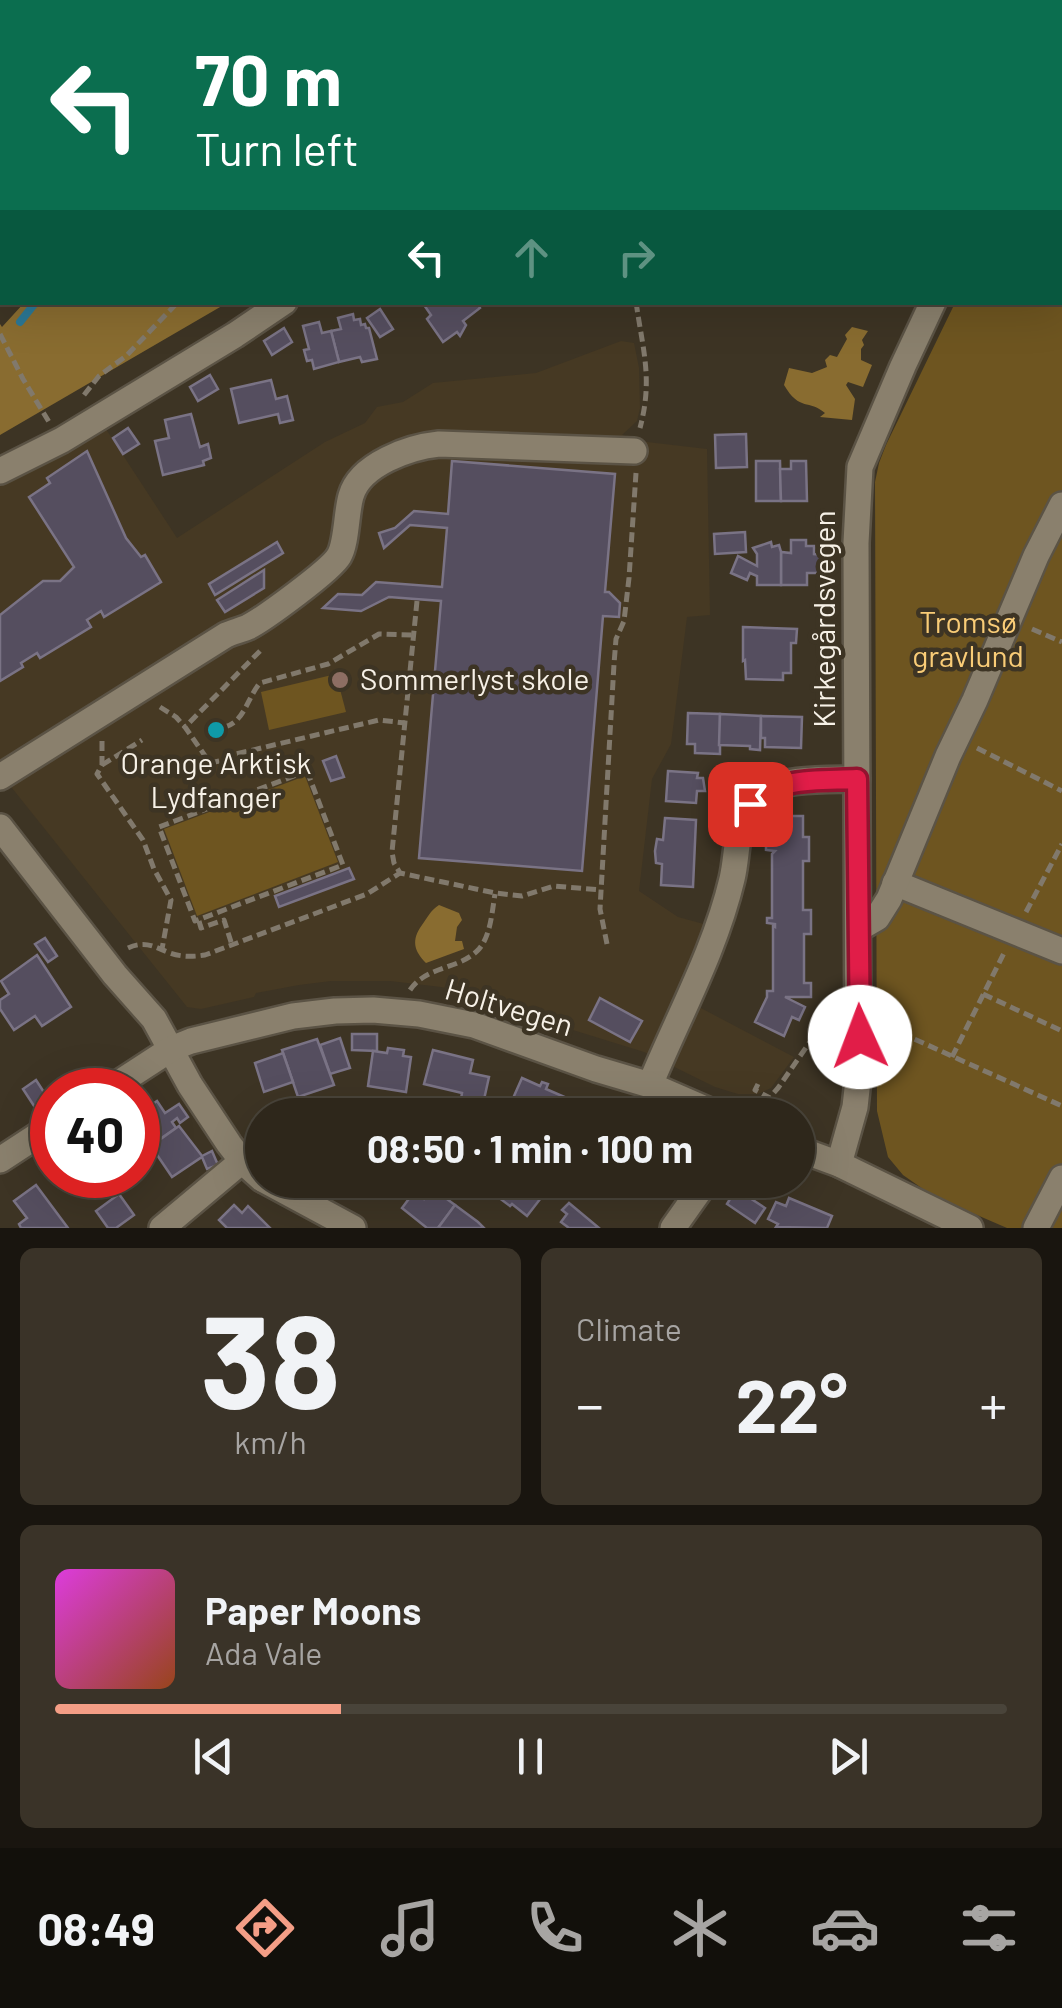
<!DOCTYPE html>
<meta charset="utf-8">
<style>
:root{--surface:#2e271b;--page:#3a3328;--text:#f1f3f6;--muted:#a7a5a3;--line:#49443a;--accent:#f49e86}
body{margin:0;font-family:Barlow,sans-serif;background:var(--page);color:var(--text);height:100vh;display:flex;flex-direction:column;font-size:38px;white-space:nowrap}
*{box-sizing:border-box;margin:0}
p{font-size:32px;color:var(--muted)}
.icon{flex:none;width:55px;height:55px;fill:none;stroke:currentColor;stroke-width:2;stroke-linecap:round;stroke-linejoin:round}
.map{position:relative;height:1228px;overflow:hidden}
.sheet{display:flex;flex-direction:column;gap:20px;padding:20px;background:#19150f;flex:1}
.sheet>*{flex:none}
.guide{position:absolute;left:0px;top:0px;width:1062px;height:305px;box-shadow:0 10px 40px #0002,0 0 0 2px var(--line);background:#0b6e4f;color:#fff;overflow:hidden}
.speed{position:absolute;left:30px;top:1068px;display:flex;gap:20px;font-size:50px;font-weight:700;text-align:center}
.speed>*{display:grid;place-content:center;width:130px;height:130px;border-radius:50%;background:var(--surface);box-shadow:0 10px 40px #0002,0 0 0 2px var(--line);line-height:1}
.speed .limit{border:15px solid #d22;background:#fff;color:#111}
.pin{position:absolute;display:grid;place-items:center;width:85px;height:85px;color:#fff;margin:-42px;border-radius:20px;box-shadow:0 5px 15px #0006}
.me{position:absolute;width:110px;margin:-55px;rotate:358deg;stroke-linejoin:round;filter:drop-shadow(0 0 8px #0008)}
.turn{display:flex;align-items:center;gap:35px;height:210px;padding:0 30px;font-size:45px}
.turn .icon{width:130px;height:130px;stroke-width:2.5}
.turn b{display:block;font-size:70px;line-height:85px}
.lanes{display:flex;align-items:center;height:95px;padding:0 30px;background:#0003;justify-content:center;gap:50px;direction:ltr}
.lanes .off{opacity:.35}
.big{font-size:75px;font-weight:700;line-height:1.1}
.sheet .widget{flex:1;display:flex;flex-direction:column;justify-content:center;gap:15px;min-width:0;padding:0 35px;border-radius:15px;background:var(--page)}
.sheet .dial{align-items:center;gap:0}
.dial b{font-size:130px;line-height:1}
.song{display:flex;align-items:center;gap:30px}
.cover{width:120px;height:120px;border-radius:15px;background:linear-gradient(135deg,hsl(300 70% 55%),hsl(20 70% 35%))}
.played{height:10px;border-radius:5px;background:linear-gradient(90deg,var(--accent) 30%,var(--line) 30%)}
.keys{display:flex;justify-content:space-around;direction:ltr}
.heat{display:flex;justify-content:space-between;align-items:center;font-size:55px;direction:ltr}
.sheet .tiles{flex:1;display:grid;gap:20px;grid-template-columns:1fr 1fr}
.widget:last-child{grid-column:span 2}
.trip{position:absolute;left:245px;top:1098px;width:570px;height:100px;border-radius:50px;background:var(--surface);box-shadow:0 10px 40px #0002,0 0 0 2px var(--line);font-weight:700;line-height:100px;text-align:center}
.menu{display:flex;height:160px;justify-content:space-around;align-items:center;background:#12100b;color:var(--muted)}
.menu .icon{width:70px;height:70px}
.menu .selected{color:var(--accent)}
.menu b{font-size:45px;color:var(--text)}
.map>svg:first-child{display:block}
</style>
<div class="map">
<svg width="1062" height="1228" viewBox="0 0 1062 1228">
<rect width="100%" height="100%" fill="#3d3424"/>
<!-- built -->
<path fill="#463923" d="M621 341 634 343 639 368 640 408 637 421 622 435 647 442 707 449 710 615 687 617 671 744 652 779 639 891 678 917 711 926 697 1006 794 1057 771 1088 758 1094H738L715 1087 644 1052 560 1026 481 996 441 987 390 981H331L299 985 256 993 254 997 201 1009 187 1007 0 773V477L102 423 177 538 325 442 365 423 377 407 403 402 433 383 536 373Z"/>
<!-- green -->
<g fill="#6e5520">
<path d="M1062 113V1228H1007L933 1196 903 1175 888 1157 877 1111 875 482 879 463 886 445 955 303 1060 302V114Z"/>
<path d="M336 674 346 712 269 730 261 692Z"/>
<path d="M305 776 338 862 197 916 164 829Z"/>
</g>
<!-- forest -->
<g fill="#896c30">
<path d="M24 303V302L227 303 0 435V324L2 327Z"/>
<path d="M852 327 868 331 862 340 864 345 861 349V360L872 365 863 387 848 382 846 385 855 399 852 420 820 417 825 413C809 399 800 412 784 385L789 368 812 373 827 367 825 360 830 355 837 357 847 339 845 335Z"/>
<path d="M439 905 459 913 462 920 457 927 455 941H462L464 949 426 963C414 951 411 940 422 925 428 917 430 911 439 905Z"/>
</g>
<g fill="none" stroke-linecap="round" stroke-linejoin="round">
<!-- stream -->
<g stroke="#2b7794" stroke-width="8">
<path d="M182 2V0"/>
<path d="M241 2V0"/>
<path d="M289 2 290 0"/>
<path d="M0 185 2 177"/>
<path d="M20 322 36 302"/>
</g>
</g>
<!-- building -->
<g fill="#554e5f" stroke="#7a7385" stroke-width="2.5">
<path d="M422 302H477L480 308 463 321 466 325 460 336 457 332 443 342 427 319 431 315Z"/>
<path d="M380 309 393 329 380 337 367 318Z"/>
<path d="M353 314 354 320 360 319 361 325 365 324 366 328H369L377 359 362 362 360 357 339 362 331 331 341 329 338 318Z"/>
<path d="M319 322 322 333 331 331 339 362 314 369 312 360 307 361 304 350 309 349 303 326Z"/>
<path d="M284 328 292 342 272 355 264 341Z"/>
<path d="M210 375 218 389 198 401 190 387Z"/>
<path d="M271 380 276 399 287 396 293 420 280 423 278 414 239 423 231 389Z"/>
<path d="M191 414 200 447 208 444 211 458 203 461 204 465 163 475 155 441 169 438 165 420Z"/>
<path d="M128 428 139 444 123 454 113 438Z"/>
<path d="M746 434 747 467 716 468 715 435Z"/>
<path d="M87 451 126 538 141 557 145 555 161 582 104 617 101 611 87 620 91 627 40 658 37 653 21 663 23 667 0 681V615L43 581H60L74 567 29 497 50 483 47 478Z"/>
<path d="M452 461 615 474 605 592H609L620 603 619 617 603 616 582 871 419 858 441 601 389 597 361 611 323 608 338 594 362 595 376 582 442 587 447 528 410 525 384 548 379 533 395 528 414 511 448 514Z"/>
<path d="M756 461H780L781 501H756Z"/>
<path d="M791 461H806L807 501H781L780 469H791Z"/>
<path d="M745 532 746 552 715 554 714 534Z"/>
<path d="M791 540H806V546H814V554L824 555V573H807V585H781V552L791 553Z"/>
<path d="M277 542 283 553 215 595 209 584Z"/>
<path d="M771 542 772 547 779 545 781 552V585H757V576L750 573 747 580 731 573 738 556 757 566V554L753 548Z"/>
<path d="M264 570V588L225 612 217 600Z"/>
<path d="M743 627 797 629 796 643H791V673H783V680L746 679 745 660 743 661Z"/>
<path d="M688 713 720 714V754L695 753V744H687Z"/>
<path d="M720 714 761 716 760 750 750 749V746L719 745Z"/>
<path d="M761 716 802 717 801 748 765 747V738H761Z"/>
<path d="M336 756 344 777 331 781 323 761Z"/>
<path d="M668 771 698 773 697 778H703L705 791H697L696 803 666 801Z"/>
<path d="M772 816H803V837H809V861H803V910H811V934H804V983H811V997H785L805 1007 799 1020 792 1017 784 1036 755 1022 767 997V991H773V926L775 927V924L767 923V918H772V854L775 851 766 850V845H772Z"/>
<path d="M665 818 696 820 693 887 661 885 662 864 656 863 655 851 657 839 663 840Z"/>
<path d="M349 868 354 879 279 907 275 896Z"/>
<path d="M45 938 57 956 48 962 35 944Z"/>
<path d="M37 955 71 1007 42 1026 35 1016 14 1030 0 1009V1000L9 994 1 981Z"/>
<path d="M600 998 642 1021 630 1042 589 1020Z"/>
<path d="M352 1034H377V1051L352 1050Z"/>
<path d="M340 1038 350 1068 330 1074 320 1045Z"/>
<path d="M317 1039 334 1085 298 1097 282 1050Z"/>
<path d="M388 1048 404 1050 403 1056 411 1057 406 1092 368 1086 373 1051 387 1053Z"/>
<path d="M433 1050 473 1060 470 1073 489 1077 483 1104 461 1099 462 1093 424 1084Z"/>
<path d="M283 1053 293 1082 264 1092 255 1063Z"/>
<path d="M522 1078 540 1086 542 1082 548 1084 546 1089 576 1102 571 1115H533L510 1105Z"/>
<path d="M36 1080 49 1100 36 1109 23 1089Z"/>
<path d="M157 1101 165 1113 179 1104 188 1117 180 1123 177 1118 172 1122 176 1128 147 1148 138 1135V1114Z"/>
<path d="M179 1126 202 1156 212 1151 218 1165 207 1169 202 1157 172 1177 151 1146Z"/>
<path d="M85 1175H128L130 1178 111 1192 101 1177 91 1184Z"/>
<path d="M481 1180H530L534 1183 532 1185 544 1194 527 1216 512 1204 510 1206 479 1183Z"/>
<path d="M36 1185 68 1228H21L19 1224 27 1218 14 1201Z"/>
<path d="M432 1188 455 1205 438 1228H427L402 1208 414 1192 424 1199Z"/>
<path d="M736 1189 765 1208 755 1223 727 1204Z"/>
<path d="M119 1194 134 1215 116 1228H108L96 1211Z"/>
<path d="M789 1198 832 1216 827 1228 776 1227 778 1224 768 1219 776 1202 786 1206Z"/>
<path d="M569 1203 599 1228H569L561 1222 567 1214 562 1210Z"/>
<path d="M234 1205 242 1213 248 1206 270 1228H227L219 1220Z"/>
<path d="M455 1205 478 1222 484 1228H438Z"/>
</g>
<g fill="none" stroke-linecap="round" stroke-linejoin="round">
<!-- minor casing -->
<g stroke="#5b5345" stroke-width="30">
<g id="minor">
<path d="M902 0 905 2"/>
<path d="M1060 30 1062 27"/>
<path d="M1060 83 1062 84"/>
<path d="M0 471 62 440 235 335 284 302"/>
<path d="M0 777 226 635C233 632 241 630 248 627 264 619 331 570 339 556 347 542 346 513 351 496 360 464 410 447 439 444L634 451"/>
<path d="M0 827 115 975 154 1019 190 1085 229 1144 242 1161 262 1179"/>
<path d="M895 883 1062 951"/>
<path d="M858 929 877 918 889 899 948 756 975 700 1036 556 1062 505"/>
<path d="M650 1085C678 1017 715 951 732 879 739 850 734 814 760 794 782 777 830 780 857 779"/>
<path d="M108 1090 171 1049 191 1041 293 1016 335 1011 373 1010 419 1014 474 1025 596 1069 650 1085 719 1115"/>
<path d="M798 1149 839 1164 970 1228"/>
<path d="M0 1160 52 1126"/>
<path d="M839 1164 855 1107 858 1080 856 543 860 467 903 366 933 302"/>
<path d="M264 1180 353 1228"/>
<path d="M162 1228 242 1161"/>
<path d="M673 1228 707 1180"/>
<path d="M1036 1228 1062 1178"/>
</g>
</g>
<!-- path -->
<g stroke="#81796c" stroke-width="5" stroke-dasharray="10 5" stroke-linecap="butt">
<path d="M454 2 456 0"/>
<path d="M797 2 798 0"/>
<path d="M636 302C643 351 653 379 640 428"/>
<path d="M0 334 23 379 49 422"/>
<path d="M84 395 99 376 126 356 178 302"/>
<path d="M417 601 392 852 394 863 400 873 495 893 522 896 554 886 601 890"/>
<path d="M1032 629 1062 642"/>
<path d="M260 651 185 727 210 763 233 758 236 754 379 720 405 723"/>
<path d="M160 707 176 717 185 727"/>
<path d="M225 727C245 721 247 698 260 683L328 664 379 634 414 635"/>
<path d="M102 741V765L97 774 143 840 154 869 171 900 162 949"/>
<path d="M977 748 1062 791"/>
<path d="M102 765 142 740"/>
<path d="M307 771 343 865 195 921 159 827Z"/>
<path d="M1026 912 1062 844"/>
<path d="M199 921 201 928 224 920 232 945"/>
<path d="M607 944 600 909 614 664 616 639 624 621 629 578 636 473"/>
<path d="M128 948C146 940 154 947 170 953 181 957 193 957 205 955L367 894 400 873"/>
<path d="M410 990C427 965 460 970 479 949 491 935 492 911 495 894"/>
<path d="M983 994 1062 1031"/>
<path d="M901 1033 1062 1106"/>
<path d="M952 1057 1004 953"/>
<path d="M758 1084 755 1090 770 1098"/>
<path d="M754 1115 778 1088 832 1010"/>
</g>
<!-- minor -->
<use href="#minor" stroke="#8a806d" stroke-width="25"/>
</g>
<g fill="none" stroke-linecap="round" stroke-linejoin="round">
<!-- route casing -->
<g stroke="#92132f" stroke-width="25">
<path id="route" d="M750 804C777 776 821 781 857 779L860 1037"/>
</g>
<!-- route -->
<use href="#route" stroke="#e11d48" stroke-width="18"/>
</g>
<!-- markers -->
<circle fill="#8d6e63" stroke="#3d3424" stroke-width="4" cx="340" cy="680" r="10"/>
<circle fill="#0f9aa8" stroke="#3d3424" stroke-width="4" cx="216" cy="730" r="10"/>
<g text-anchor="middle" stroke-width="9" stroke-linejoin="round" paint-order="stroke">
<!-- street labels -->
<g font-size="30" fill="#f7f1e7" stroke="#3d3424">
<text transform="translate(825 619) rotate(-90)" y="10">Kirkegårdsvegen</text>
<text transform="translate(509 1008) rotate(17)" y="10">Holtvegen</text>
</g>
<!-- park labels -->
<g font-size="30" fill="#f9cc77" stroke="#3d3424">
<text x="968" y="633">Tromsø<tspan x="968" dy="34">gravlund</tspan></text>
</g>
<!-- poi labels -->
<g font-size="30" fill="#f7f1e7" stroke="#3d3424" text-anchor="start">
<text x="360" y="690">Sommerlyst skole</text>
<text x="216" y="774" text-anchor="middle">Orange Arktisk<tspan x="216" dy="34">Lydfanger</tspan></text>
</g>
</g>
</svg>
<div class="speed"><div class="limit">40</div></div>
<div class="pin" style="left:750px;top:804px;background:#d93025"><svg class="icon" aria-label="arrive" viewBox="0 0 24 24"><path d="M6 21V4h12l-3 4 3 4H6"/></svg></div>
<svg class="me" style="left:860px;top:1037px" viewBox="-20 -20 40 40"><circle r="19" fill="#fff"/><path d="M0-13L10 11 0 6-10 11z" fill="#e11d48"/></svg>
<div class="trip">08:50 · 1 min · 100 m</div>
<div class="guide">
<div class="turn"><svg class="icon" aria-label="left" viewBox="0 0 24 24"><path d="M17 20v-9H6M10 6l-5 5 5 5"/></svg><div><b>70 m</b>Turn left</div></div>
<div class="lanes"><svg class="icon" aria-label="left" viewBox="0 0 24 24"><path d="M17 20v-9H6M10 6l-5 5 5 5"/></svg><svg class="icon off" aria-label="ahead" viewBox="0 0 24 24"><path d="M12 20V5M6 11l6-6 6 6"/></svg><svg class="icon off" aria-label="right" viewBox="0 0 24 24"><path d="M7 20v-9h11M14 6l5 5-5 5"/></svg></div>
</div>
</div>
<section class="sheet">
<div class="tiles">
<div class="widget dial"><b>38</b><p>km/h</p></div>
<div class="widget"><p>Climate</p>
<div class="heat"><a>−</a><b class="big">22°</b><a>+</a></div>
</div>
<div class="widget">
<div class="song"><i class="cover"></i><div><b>Paper Moons</b><p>Ada Vale</p></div></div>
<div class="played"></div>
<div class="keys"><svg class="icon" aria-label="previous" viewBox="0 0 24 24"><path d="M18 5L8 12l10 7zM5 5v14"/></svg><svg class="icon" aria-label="pause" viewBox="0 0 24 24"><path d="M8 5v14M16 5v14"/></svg><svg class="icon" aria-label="next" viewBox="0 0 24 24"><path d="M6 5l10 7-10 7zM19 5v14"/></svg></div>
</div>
</div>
</section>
<nav class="menu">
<b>08:49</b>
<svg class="icon selected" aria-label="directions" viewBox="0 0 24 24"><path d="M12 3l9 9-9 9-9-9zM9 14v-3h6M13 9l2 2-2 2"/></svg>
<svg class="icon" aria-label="music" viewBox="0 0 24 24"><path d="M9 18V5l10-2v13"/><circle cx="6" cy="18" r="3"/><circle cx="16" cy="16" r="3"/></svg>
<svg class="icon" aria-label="phone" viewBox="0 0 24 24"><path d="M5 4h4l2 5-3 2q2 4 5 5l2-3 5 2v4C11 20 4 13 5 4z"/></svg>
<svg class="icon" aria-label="climate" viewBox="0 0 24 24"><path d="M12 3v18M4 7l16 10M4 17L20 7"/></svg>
<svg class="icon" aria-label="car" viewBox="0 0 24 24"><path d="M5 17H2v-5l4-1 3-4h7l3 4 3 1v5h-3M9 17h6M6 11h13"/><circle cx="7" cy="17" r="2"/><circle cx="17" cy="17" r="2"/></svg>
<svg class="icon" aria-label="filters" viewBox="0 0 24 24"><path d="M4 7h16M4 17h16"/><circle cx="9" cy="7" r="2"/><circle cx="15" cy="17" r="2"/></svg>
</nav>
